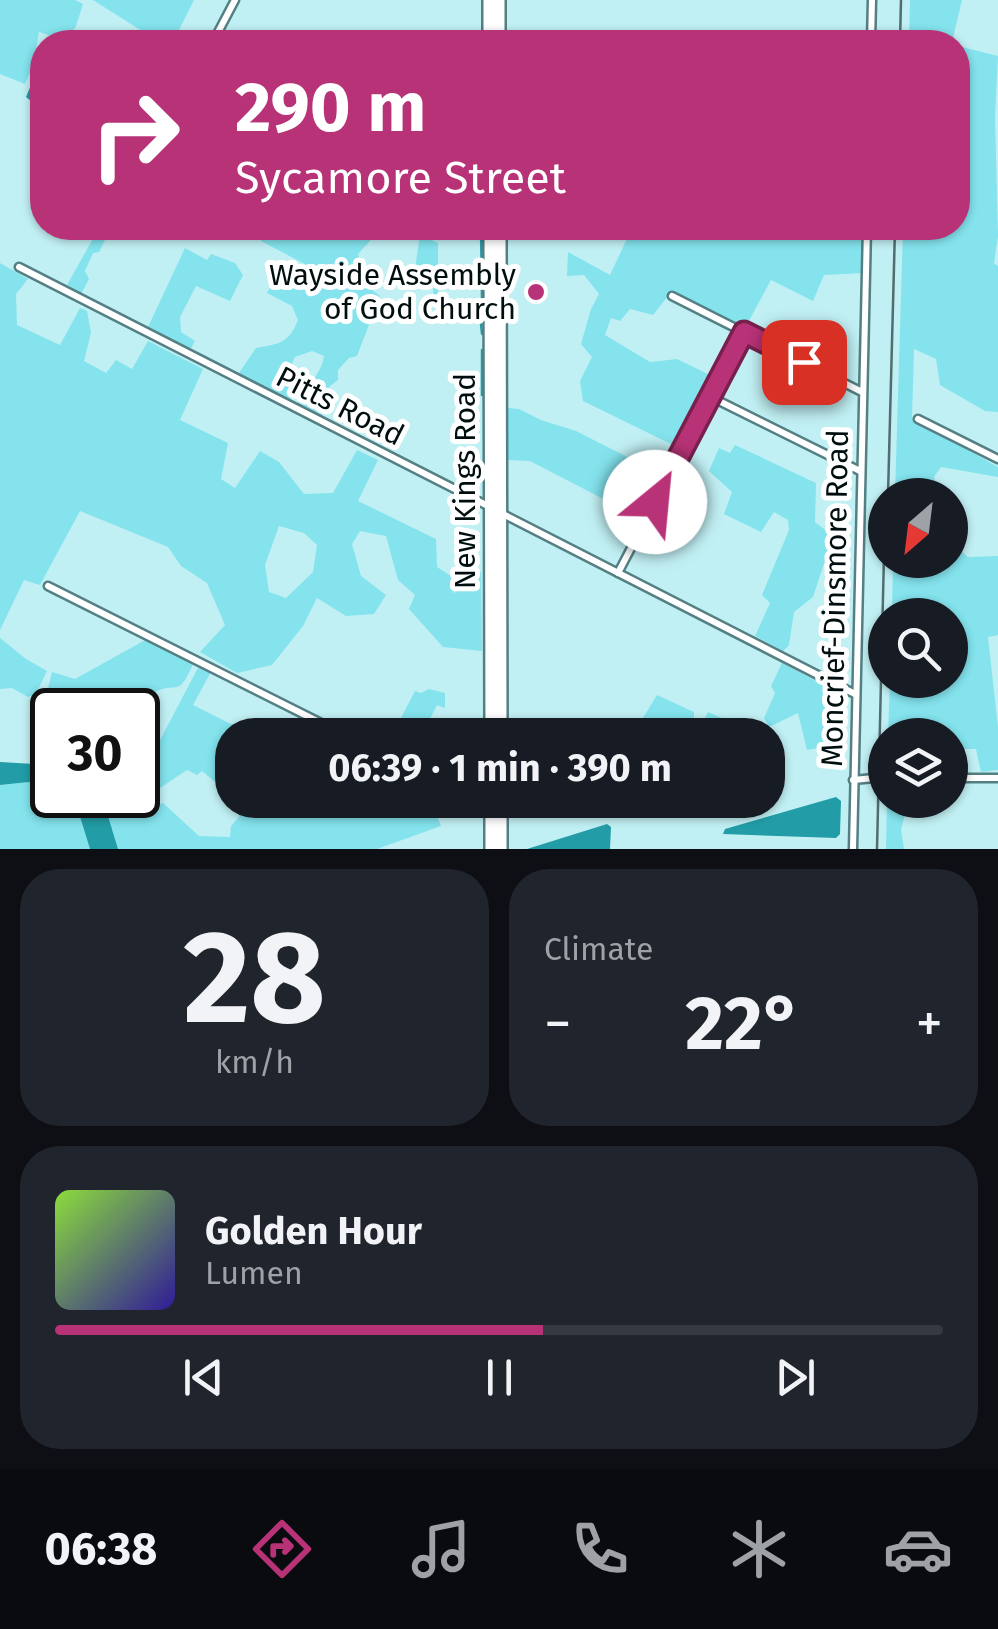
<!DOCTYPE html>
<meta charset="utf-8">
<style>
:root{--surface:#171b24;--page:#20242c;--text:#f1f3f6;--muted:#9ea1a6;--line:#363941;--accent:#b73276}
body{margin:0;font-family:"Fira Sans",sans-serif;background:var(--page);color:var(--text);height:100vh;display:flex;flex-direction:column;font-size:38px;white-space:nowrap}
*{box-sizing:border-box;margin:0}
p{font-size:32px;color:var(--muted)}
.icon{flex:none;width:55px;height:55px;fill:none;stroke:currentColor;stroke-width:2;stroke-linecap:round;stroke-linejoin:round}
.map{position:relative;height:849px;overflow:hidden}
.details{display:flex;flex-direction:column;gap:20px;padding:20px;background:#0d0f14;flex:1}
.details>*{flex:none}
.top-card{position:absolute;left:30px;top:30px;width:940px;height:210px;border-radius:40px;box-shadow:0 2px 8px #0004;background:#b73276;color:#fff;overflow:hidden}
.needle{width:65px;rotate:208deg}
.fabs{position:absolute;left:868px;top:478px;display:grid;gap:20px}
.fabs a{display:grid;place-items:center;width:100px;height:100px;border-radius:50%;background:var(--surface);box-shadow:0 2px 8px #0004;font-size:50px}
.speed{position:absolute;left:30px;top:688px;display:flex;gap:20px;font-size:50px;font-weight:700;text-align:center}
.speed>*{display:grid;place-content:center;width:130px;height:130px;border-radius:50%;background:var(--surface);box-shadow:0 2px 8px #0004;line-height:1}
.speed .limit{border:5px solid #111;border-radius:15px;background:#fff;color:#111}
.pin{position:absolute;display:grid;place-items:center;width:85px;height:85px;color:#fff;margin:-42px;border-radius:20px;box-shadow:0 5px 15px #0006}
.me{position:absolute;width:110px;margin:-55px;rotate:28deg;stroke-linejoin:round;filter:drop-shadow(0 0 8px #0008)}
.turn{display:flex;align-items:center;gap:35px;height:210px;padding:0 40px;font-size:45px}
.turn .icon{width:130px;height:130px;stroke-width:2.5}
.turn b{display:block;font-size:70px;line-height:85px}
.big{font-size:75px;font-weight:700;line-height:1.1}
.details .card{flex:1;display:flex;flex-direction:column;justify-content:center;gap:15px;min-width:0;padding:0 35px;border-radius:40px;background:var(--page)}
.details .dial{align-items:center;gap:0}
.dial b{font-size:130px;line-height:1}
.song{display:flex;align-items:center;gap:30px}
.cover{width:120px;height:120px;border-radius:15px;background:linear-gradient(135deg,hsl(90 70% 55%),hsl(250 70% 35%))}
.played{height:10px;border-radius:5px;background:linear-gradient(90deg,var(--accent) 55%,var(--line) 55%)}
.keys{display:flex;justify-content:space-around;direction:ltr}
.heat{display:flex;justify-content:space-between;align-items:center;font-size:55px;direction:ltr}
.details .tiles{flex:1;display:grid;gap:20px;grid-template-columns:1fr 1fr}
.card:last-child{grid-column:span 2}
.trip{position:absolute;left:215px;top:718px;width:570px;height:100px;border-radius:40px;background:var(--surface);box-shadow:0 2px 8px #0004;font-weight:700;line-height:100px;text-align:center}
.tabs{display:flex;height:160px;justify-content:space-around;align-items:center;background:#090b0e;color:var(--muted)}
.tabs .icon{width:70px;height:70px}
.tabs .current{color:var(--accent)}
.tabs b{font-size:45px;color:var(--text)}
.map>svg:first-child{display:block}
</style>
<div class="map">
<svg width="998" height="849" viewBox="0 0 998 849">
<rect width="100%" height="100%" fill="#c1f0f4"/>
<!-- green -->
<g fill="#84e3ed" fill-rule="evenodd">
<path d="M0 0H75L83 4 76 26 66 41 39 32 33 65 25 84 0 74Z"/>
<path d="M93 0H194L173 42H137L142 31Z"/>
<path d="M910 0H962L952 42H909Z"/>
<path d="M958 46 998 56 995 117 998 236 994 263 998 266V412L985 411 940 385 936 359 914 349 912 418 998 467V477L941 467 934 477 937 495H895L903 228H958Z"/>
<path d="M99 228H111L99 252 93 253 85 271 89 279 81 294 67 285Z"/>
<path d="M268 228H400L397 233 378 232 358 254 367 286 380 296 357 356 349 358 338 370V380L329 387 328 403 321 417 297 405C305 388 322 373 324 356L312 351 295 357 290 368 298 380 290 401 239 373 256 348C279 344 289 343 298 320L292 306 267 293 283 262 291 265 284 282 293 288 319 276 318 271 261 241Z"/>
<path d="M632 228H841L850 232 864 228 863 273 824 275 813 301 771 280 745 328 672 291 653 315 630 309 620 321 611 318 605 335 650 362 677 359 716 378 679 448 583 401 580 381 592 357 581 344 591 309 599 294 584 275 567 276 568 252 610 275Z"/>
<path d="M420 234 438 243V301L434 302 433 285 414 276Z"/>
<path d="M185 248 207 260 211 254 235 263 243 275 230 301 196 286 180 317 181 332 195 341 190 350 148 327Z"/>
<path d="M0 263 28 279 16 294 17 325 60 345 80 308 87 311 91 333 84 361 106 373 116 360 132 369 148 341 203 369 180 420 228 443 221 479 235 488 260 451 279 462 304 494 333 493 357 450 378 460 358 501 436 539 437 567 451 576 454 594 469 571 481 572 482 651 443 647 409 609 415 595 398 580 386 536 360 531 352 544 361 576 386 595 374 614 346 616 317 598 303 626 272 665 237 673 200 652 225 625 207 583 181 566 168 547 80 511 40 585 24 580 0 630ZM279 526 304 533 317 545 313 572 286 598 269 592 265 565Z"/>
<path d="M508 408 519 409 541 420 576 431 637 462 615 505 530 461 505 460Z"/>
<path d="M735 445 816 483 815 522 833 536 813 597 794 612 789 645 783 651 755 636 770 603 762 595 789 530 788 520 774 512 761 532 724 514 732 492 709 471 719 448 730 453Z"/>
<path d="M950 541 968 557 998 556V635L988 637 998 727V770L981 772 976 749H950V735H888L890 680H950V615H892L893 560H950Z"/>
<path d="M0 638 26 659 47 671 36 694 28 697 12 688 0 689Z"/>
<path d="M147 639 185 657 193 664C178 699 178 681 155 692 150 694 147 699 142 701L116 698 102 707 95 702 85 704 79 710H60L44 705 52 672 75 679Z"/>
<path d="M782 663 833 690 831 746 807 750 798 713 769 727 764 718 775 693 771 686Z"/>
<path d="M200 664 212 670 193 705 245 731 252 727 268 735H232V796L202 771 197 775 187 770 151 794 155 806 163 803 199 836 230 837 231 826 239 817 238 800H436L433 807 441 826 377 849H118L105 806 120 814 131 795H138V782Z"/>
<path d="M429 689 445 693V708L437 705 422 735H392L415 691 421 693Z"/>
<path d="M657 695 694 712V728L699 729 708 712 722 718 724 735H641L638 726Z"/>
<path d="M29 782 52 786V795H64L77 807 90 849H0V785Z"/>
<path d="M887 800 908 802 901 830 904 849H886Z"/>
</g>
<!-- water -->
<g fill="#229da7">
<path d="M42 59V110L26 97Z"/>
<path d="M0 762 52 765V786L29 782 0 785Z"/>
<path d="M64 795H94L105 806 118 849H90L77 807Z"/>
<path d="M836 797 841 801 840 834 836 838 723 834 725 829Z"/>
<path d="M607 824 611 827 610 849H527Z"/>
</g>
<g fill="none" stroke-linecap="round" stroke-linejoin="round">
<!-- stream -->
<g stroke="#229da7" stroke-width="2.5">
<path d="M481 228 482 298"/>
<path d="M481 324 482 334"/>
<path d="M482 350V395"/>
</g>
<!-- minor casing -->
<g stroke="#547f83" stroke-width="11">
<g id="minor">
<path d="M215 38 235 0"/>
<path d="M871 42 872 0"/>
<path d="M19 267 490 507"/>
<path d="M672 296 862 392"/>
<path d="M711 397 860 471"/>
<path d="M918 419 998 459"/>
<path d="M501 513 855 694"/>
<path d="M618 573 744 332"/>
<path d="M48 586 345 735"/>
<path d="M950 778H998"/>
<path d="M853 780 885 777"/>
<path d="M472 800H490"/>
<path d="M853 849 867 228"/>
</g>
</g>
<!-- highway casing -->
<g stroke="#547f83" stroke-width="16">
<g id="highway">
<path d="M489 0V42"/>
<path d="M499 0V42"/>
<path d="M490 228 491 735"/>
<path d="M500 228 501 735"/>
<path d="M491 800V849"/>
<path d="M501 800V849"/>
</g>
</g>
<!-- minor -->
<use href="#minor" stroke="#fff" stroke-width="6"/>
<!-- highway -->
<use href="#highway" stroke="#fff" stroke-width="11"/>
<!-- rail -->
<g stroke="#526d70" stroke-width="2.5">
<path d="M900 42 901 0"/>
<path d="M888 495 895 228"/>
<path d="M877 849 885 513"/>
</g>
</g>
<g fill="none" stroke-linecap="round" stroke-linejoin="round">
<!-- route casing -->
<g stroke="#77204d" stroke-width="25">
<path id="route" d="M655 502 744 332 804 362"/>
</g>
<!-- route -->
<use href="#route" stroke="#b73276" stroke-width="18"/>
</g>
<!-- markers -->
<circle fill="#b73276" stroke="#fff" stroke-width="4" cx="536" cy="292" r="10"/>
<g text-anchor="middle" stroke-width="10" stroke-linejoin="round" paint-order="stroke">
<!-- poi labels -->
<g font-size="30" fill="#010e10" stroke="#fff" text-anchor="end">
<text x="516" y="285">Wayside Assembly<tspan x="516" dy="34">of God Church</tspan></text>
</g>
<!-- street labels -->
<g font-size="30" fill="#010e10" stroke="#fff">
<text transform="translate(340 406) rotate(27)" y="10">Pitts Road</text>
<text transform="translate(465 481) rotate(-90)" y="10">New Kings Road</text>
<text transform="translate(835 598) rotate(-89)" y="10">Moncrief-Dinsmore Road</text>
</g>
</g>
</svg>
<div class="fabs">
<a><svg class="needle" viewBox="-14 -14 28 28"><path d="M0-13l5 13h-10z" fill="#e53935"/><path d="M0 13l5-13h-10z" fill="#9ea1a6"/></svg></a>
<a><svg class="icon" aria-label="search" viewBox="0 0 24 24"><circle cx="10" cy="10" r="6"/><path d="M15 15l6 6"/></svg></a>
<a><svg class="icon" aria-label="layers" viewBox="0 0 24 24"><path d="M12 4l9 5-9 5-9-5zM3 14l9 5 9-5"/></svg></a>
</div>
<div class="speed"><div class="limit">30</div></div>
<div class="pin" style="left:804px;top:362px;background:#d93025"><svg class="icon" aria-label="arrive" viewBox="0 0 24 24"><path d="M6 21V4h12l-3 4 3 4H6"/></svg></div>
<svg class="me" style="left:655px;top:502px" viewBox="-20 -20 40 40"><circle r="19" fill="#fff"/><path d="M0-13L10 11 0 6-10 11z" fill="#b73276"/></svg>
<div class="trip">06:39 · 1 min · 390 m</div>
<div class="top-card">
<div class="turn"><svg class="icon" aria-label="right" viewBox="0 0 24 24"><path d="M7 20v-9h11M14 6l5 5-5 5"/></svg><div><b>290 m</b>Sycamore Street</div></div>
</div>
</div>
<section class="details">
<div class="tiles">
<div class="card dial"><b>28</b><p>km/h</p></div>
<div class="card"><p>Climate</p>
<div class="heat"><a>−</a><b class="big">22°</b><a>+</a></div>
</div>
<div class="card">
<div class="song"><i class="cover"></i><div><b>Golden Hour</b><p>Lumen</p></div></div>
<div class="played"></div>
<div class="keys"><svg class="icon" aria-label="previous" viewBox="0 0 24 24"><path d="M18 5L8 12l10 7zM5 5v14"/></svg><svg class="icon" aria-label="pause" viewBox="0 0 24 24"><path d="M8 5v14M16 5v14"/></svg><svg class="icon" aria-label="next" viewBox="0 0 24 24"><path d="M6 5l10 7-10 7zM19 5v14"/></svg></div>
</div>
</div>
</section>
<nav class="tabs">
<b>06:38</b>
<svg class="icon current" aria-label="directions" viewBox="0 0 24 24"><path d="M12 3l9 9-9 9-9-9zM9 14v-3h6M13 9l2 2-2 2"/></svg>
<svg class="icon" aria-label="music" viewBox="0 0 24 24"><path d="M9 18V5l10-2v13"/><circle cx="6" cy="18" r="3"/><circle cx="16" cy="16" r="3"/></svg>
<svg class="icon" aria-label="phone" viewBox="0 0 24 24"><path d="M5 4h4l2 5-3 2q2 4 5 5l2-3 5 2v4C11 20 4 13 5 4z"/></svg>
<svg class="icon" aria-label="climate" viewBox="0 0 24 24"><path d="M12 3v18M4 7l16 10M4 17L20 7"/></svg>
<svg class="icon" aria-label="car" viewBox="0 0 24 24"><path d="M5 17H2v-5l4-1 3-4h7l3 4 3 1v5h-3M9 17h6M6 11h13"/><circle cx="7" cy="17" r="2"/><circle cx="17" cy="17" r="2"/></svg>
</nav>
